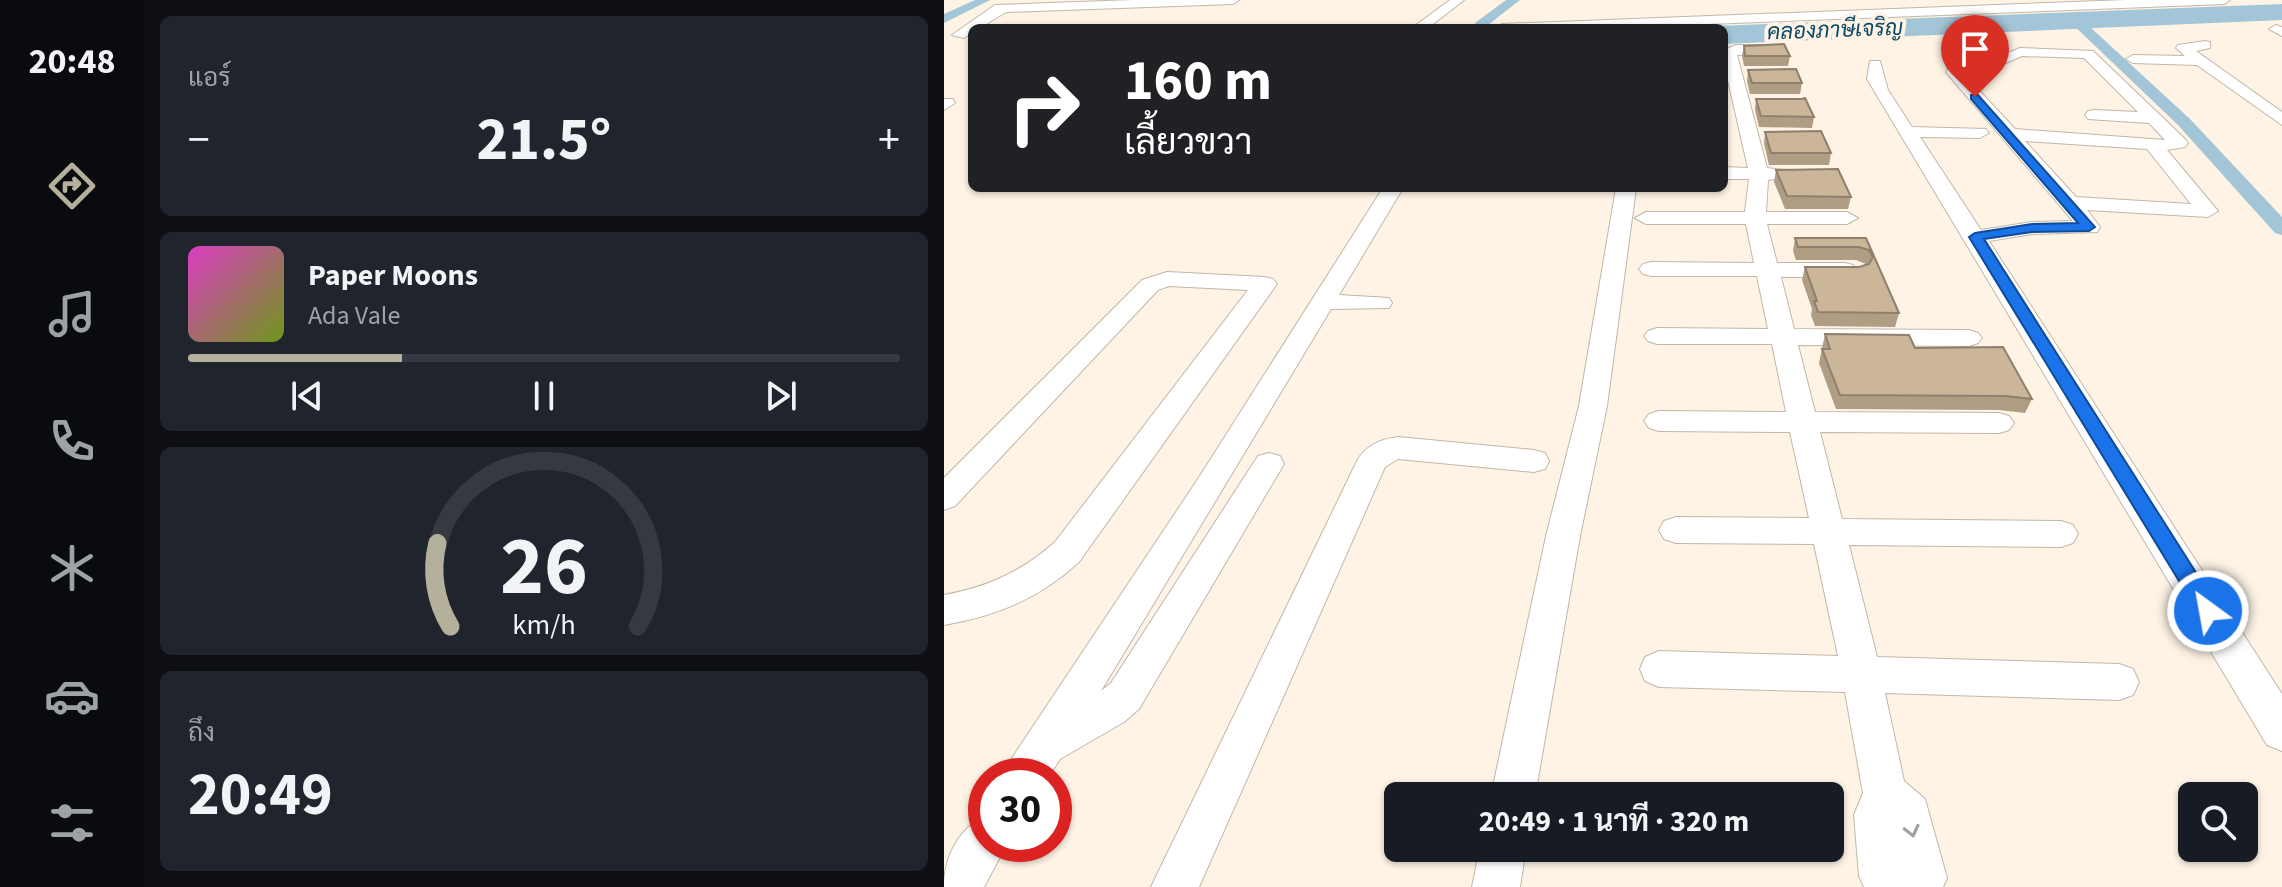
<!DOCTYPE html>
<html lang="th">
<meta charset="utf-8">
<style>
:root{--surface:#171b24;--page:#20242c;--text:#f1f3f6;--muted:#9ea1a6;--line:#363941;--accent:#b5b09b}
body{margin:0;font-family:"Source Sans 3",Sarabun,sans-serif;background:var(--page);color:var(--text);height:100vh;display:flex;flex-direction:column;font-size:30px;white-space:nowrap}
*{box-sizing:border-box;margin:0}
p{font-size:26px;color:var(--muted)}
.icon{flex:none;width:44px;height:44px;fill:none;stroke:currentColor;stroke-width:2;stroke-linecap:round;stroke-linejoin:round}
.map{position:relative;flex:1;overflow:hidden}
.drawer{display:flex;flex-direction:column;gap:16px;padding:16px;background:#0d0f14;width:800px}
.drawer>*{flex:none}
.top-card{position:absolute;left:24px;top:24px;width:760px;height:168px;border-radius:12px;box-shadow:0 2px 6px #0004;background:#202124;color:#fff;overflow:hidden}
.buttons{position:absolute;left:1234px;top:782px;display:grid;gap:16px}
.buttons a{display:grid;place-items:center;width:80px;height:80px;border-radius:12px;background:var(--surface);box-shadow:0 2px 6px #0004;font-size:40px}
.speed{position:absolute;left:24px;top:758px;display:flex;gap:16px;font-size:40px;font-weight:700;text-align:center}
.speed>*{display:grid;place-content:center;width:104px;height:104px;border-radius:50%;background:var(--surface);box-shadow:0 2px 6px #0004;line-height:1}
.speed .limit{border:12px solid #d22;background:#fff;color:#111}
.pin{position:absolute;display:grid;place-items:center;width:68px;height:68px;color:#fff;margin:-82px -34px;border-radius:50% 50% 50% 0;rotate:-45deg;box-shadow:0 0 8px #0007}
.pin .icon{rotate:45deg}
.me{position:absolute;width:88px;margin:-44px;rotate:328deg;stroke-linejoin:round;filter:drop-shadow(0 0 6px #0008)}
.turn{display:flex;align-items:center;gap:28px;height:168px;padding:0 24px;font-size:36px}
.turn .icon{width:104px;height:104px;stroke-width:2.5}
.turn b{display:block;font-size:56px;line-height:68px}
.big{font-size:60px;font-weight:700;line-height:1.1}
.drawer .card{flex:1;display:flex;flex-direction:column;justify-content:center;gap:12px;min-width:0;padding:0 28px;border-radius:12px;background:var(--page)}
.drawer .dial{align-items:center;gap:0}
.dial svg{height:208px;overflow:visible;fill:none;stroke:var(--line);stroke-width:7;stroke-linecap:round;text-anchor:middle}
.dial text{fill:var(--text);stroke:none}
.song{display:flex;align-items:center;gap:24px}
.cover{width:96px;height:96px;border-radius:12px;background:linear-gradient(135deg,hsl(310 70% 55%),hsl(80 70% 35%))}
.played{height:8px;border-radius:4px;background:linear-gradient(90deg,var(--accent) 30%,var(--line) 30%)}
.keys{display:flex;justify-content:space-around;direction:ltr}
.heat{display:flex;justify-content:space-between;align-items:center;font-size:44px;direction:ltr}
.trip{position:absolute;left:440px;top:782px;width:460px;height:80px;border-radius:12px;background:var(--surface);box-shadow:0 2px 6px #0004;font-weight:700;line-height:80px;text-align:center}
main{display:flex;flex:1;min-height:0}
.dock{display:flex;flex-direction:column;width:144px;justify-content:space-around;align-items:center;background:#090b0e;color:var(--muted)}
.dock .icon{width:56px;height:56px}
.dock .on{color:var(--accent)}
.dock b{font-size:36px;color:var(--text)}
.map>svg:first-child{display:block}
</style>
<main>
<nav class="dock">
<b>20:48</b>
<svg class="icon on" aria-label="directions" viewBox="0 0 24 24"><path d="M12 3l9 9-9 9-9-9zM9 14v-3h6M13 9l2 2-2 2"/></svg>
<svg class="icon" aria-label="music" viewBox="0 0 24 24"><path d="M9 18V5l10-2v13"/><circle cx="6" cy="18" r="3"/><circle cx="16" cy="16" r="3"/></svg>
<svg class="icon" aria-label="phone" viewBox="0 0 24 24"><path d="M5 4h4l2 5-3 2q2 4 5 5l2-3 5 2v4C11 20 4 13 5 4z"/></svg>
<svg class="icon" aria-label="climate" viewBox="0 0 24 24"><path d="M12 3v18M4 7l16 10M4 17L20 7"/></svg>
<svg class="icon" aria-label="car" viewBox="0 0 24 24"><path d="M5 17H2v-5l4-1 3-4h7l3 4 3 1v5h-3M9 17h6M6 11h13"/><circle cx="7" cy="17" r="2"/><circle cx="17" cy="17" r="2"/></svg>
<svg class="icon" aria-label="filters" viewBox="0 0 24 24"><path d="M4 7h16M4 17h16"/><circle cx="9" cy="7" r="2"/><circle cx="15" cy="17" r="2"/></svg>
</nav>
<section class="drawer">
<div class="card"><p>แอร์</p>
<div class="heat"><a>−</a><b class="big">21.5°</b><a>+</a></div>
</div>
<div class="card">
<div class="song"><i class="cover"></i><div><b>Paper Moons</b><p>Ada Vale</p></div></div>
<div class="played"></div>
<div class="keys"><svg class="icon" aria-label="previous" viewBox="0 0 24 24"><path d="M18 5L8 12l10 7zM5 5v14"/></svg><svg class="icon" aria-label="pause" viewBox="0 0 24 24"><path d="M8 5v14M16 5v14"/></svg><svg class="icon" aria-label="next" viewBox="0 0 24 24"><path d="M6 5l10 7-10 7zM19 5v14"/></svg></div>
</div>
<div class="card dial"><svg viewBox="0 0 100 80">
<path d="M14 69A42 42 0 1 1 86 69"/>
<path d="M14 69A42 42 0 0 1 9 37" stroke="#b5b09b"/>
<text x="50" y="56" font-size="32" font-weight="700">26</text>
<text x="50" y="72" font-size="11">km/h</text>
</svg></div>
<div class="card"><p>ถึง</p><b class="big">20:49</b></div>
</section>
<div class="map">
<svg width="1338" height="887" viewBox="0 0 1338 887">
<rect width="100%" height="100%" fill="#fef3e5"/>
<!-- water -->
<path fill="#a3c5d8" d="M1338 4V20L780 44V28H721Z"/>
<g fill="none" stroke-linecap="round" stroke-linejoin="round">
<!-- canal -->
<g fill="#a3c5d8" fill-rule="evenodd">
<path d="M31 0H46L0 23V14Z"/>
<path d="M562 0H576L540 28H530L531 23Z"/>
<path d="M1125 15H1133L1246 119 1338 217V235L1331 233 1234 125 1125 21Z"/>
</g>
<!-- minor casing -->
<g stroke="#c1b7a9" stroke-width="2">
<g id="minor">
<path d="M189 0H295L289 4 62 12 36 28H28V33L20 38 8 35 51 5Z"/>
<path d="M506 0H520L484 28H468Z"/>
<path d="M1182 0H1286L1280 4 662 28H551L558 24Z"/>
<path d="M1332 25 1338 27V36L1325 29Z"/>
<path d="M1261 41 1266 42V48L1252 51 1338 112V125L1253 65 1189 63 1182 59 1189 55 1241 56 1232 48 1234 45Z"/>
<path d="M792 45H835L842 49 835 53 793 55 823 168 841 170 844 174 841 178 824 180 822 212H903L914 218 903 224H823L833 263H901L909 265 913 270 909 275 901 277H837L850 329 1025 330 1034 333 1038 338 1034 343 1025 346 854 345 871 412 1055 413 1065 416 1070 423 1065 430 1055 433 876 432 898 519 1117 521 1129 525 1134 534 1129 543 1117 547 905 545 933 657 1175 664 1189 669 1195 682 1189 695 1175 700 941 693 960 781 981 799 1003 878 999 887H920L915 876 910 815 919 793 901 692 715 687 701 681 696 669 701 657 715 651 894 656 870 544 732 543 720 539 715 530 720 521 732 517 865 518 846 432 715 431 705 428 700 421 705 414 715 411 842 412 828 344H713L704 341 700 336 704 331 713 328 824 329 813 276H707L699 274 695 269 699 264 707 262 810 263 802 224H702L691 218 702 212H801L805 179H780V167L804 168 780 63V50Z"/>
<path d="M1076 48 1149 51 1241 139 1244 143 1241 147 1223 150 1274 211 1264 217 1143 210 1156 227 1153 232 1088 234 1045 241 1338 694V751L1323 745 923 79 926 61H936L944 90 968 127 1042 129 1045 133 1036 138 976 137 1037 230 1088 222 1129 221 1002 72 1009 62 1054 57ZM1078 56 1140 58 1194 112 1150 110 1144 111 1141 115 1144 119 1205 123 1221 140 1071 129 1018 72 1019 69 1057 65ZM1081 141 1203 149 1247 204 1132 197Z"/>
<path d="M0 99H9L11 103 0 110Z"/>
<path d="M439 188H459L395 295 445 298 448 303 445 308 387 309 157 691 167 683 314 456 325 453 336 456 340 464 195 709 180 722 116 759 105 776H59L66 761 252 482Z"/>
<path d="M672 188H692L663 406 636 536 591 796H547L602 536 635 406Z"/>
<path d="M223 272 321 277 329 279 333 284 135 562C96 598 53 616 0 625V595C44 587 77 572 111 542L304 290 225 286 214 290 11 506 0 510V478L198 280Z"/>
<path d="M454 437 590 450 601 453 605 461 601 469 590 472 454 459 441 467 255 887H207L413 461C422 445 437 439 454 437Z"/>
<path d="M42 816V844H63L40 887H0C0 858 14 828 42 816Z"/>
<path d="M536 848H582L576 887H528Z"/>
</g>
</g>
<!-- minor -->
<use href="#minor" fill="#fff" fill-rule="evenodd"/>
</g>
<!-- wall -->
<g fill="#af9d84">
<path d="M800 46 846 56 844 66H800L798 56Z"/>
<path d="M804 70 858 83 856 94H806L803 81Z"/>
<path d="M812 99 870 117 868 128 815 127 811 110Z"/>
<path d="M821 132 887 153 885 165H825L820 144Z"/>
<path d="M832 170 907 197 904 209H841L830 182Z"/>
<path d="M851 238H922L955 313 951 327 871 326 867 315 868 309 858 280 861 267H915L922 264 912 260H852L849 251Z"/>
<path d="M881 334 971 348 1088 399 1081 413 1055 410 892 409 875 363Z"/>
</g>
<!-- building -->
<g fill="#ccb69a" stroke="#8f7f6c" stroke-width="2">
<path d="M840 44 846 56H801L800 46Z"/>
<path d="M852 69 858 83H808L804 70Z"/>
<path d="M861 98 870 117 817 116 812 99H858Z"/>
<path d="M877 131 887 153H827L821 132Z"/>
<path d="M894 169 907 197 843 196 832 170Z"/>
<path d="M851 238H922L955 313 874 312 870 301H873L861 267H915L925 264 929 257 925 250 915 247H854Z"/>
<path d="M881 334 965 335 971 348 1059 347 1088 399 1061 396 896 395 878 349H886Z"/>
</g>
<!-- one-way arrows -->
<defs><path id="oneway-chevron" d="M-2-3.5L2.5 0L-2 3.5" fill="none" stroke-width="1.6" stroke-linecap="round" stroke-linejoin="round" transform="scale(2)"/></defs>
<use stroke="#a1a09e" href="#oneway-chevron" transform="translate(968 831) rotate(77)"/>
<!-- route -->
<path fill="#1a73e8" stroke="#114b97" stroke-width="2" d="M1027 95H1034L1151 227 1145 231 1088 232 1040 239 1272 604 1276 611 1272 617 1264 620 1257 617 1025 237 1031 233 1088 224 1134 223 1027 99Z"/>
<g text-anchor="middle" stroke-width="8" stroke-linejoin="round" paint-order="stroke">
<!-- far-water labels -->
<g font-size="22" font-style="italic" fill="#0b4a66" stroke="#fef3e5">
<text transform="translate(891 29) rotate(-2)" y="8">คลองภาษีเจริญ</text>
</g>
</g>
</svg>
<div class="buttons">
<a><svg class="icon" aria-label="search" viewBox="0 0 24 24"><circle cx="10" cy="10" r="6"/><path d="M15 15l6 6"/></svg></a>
</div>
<div class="speed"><div class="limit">30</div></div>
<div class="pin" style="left:1031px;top:97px;background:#d93025"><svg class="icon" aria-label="arrive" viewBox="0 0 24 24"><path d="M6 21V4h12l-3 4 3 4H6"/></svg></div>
<svg class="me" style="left:1264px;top:611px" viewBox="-20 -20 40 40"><circle r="17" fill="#1a73e8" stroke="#fff" stroke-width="3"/><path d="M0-11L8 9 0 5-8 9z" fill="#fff"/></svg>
<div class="trip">20:49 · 1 นาที · 320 m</div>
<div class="top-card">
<div class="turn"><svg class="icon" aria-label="right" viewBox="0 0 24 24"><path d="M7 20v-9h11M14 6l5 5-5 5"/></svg><div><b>160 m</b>เลี้ยวขวา</div></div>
</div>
</div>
</main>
